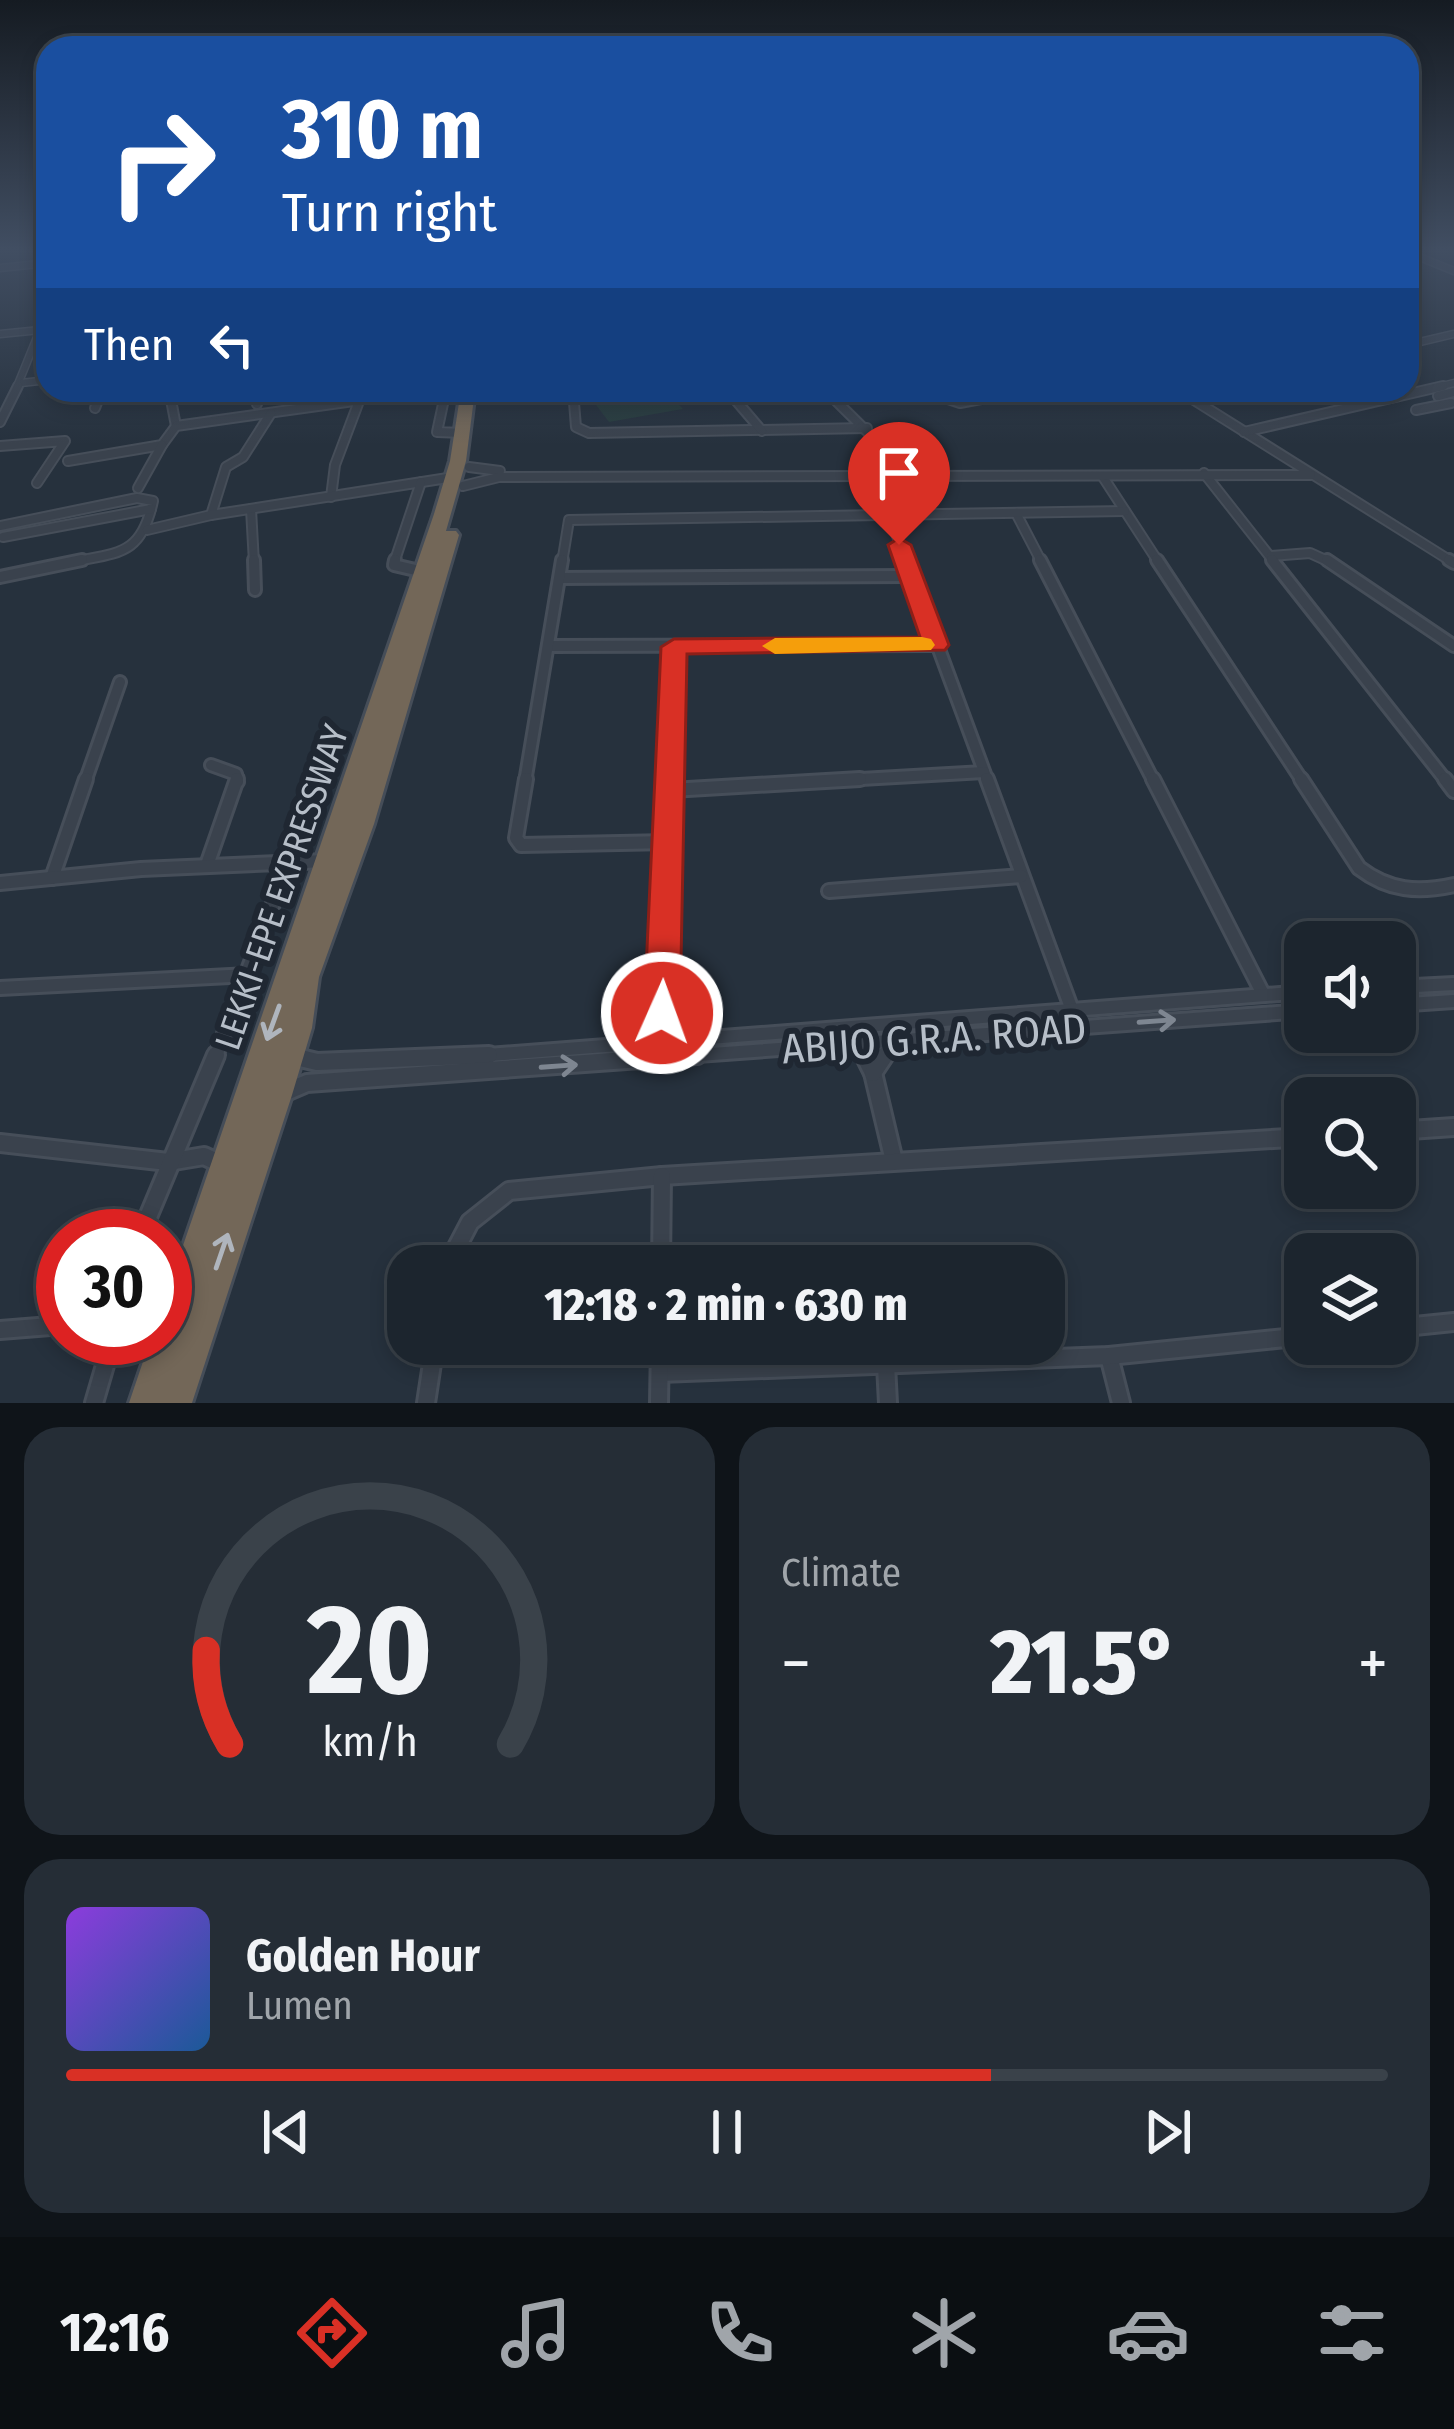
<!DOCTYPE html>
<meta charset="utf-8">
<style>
:root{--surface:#1c252e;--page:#252d36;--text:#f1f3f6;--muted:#a0a5aa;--line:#3a424a;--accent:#d93025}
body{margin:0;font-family:"Fira Sans Condensed",sans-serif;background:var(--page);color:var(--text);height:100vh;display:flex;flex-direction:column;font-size:45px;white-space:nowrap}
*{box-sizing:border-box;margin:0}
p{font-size:39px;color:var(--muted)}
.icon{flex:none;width:66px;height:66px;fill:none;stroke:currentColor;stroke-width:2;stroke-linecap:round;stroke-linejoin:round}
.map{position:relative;height:1403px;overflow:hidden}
.sheet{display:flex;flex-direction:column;gap:24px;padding:24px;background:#0f1419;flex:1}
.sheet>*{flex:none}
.guide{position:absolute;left:36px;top:36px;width:1383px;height:366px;border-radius:36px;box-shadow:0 6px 18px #0003,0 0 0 3px var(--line);background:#1a4fa0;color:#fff;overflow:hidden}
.tools{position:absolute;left:1284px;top:921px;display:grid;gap:24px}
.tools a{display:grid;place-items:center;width:132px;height:132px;border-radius:24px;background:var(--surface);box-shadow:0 6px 18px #0003,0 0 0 3px var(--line);font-size:60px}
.speed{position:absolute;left:36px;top:1209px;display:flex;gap:24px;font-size:60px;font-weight:700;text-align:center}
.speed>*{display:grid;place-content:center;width:156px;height:156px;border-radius:50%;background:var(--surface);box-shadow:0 6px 18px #0003,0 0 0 3px var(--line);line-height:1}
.speed .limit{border:18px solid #d22;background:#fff;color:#111}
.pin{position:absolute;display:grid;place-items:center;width:102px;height:102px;color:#fff;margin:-123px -51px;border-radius:50% 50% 50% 0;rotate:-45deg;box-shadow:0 0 12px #0007}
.pin .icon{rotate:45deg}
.me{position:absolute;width:132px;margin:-66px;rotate:2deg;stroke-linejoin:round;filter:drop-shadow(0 0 9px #0008)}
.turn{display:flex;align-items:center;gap:42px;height:252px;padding:0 48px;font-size:54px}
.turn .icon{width:156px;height:156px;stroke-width:2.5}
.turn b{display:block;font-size:84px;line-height:102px}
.then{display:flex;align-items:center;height:114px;padding:0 48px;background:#0003;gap:24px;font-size:45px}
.big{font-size:90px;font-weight:800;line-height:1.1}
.sheet .card{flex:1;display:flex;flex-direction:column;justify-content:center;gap:18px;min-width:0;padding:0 42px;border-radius:36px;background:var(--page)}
.sheet .dial{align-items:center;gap:0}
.dial svg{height:312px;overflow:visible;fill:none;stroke:var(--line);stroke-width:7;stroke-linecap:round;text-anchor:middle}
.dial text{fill:var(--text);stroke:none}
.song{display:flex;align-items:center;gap:36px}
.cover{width:144px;height:144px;border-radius:18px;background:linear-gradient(135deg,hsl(270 70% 55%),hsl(210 70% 35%))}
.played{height:12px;border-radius:6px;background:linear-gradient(90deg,var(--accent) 70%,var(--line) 70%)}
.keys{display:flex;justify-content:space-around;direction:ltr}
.heat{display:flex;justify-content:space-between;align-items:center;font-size:66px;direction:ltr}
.sheet .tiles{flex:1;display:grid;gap:24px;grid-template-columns:1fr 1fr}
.card:last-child{grid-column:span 2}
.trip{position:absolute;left:387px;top:1245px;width:678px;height:120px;border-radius:36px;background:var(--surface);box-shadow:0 6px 18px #0003,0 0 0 3px var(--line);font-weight:800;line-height:120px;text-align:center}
.menu{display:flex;height:192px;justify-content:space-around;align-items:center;background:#0b0f12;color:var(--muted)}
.menu .icon{width:84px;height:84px}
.menu .active{color:var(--accent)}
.menu b{font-size:54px;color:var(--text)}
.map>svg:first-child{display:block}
</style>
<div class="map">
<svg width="1454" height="1403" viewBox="0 0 1454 1403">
<rect width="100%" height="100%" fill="#26313d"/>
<!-- green -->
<path fill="#283c3e" d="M668 393 683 409 609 422 596 405Z"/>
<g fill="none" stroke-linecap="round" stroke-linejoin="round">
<!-- street-far4 casing -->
<g stroke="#464e59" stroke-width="9">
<g id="street-far4">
<path d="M1407 252 1454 271"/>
<path d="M0 268 48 263"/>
<path d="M0 334 40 330 16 389"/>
<path d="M1407 345 1454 334"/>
<path d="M21 383 48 380"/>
<path d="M1430 389 1454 383"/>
</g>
</g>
<!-- street-far3 casing -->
<g stroke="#464e59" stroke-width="12">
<g id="street-far3">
<path d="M175 390 171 400 176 426"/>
<path d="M446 390 437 432 463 433"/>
<path d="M573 390 576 427 589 433 867 428"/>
<path d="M727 390 762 431"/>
<path d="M825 390 912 476"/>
<path d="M921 390 960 403 1030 390"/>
<path d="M1178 390 1454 563"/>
<path d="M1185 394 1204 390"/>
<path d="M1438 396 1454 392"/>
<path d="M257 404 261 390"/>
<path d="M95 408 102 390"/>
<path d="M1416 410 1451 403"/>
<path d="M0 422 18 386"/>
<path d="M1244 432 1443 386"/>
<path d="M0 446 65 441 37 483"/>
<path d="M68 461 162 445 176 426 354 401"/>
<path d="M469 467 500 471"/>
<path d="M1204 473 1275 563"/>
<path d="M1103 477 1159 563"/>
<path d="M463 486 499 477 1311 475"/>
<path d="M138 488 162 445"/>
<path d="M331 497 335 465 358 404 354 401"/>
<path d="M251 509 254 563"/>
<path d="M1016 513 1042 563"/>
<path d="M211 515 226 467 243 457 271 413"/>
<path d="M889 515 907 563"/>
<path d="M0 526 137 498 153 501C141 557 118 552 68 563"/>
<path d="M147 530 211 515 454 477"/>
<path d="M3 537 151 509"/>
<path d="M1271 556 1310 553 1332 563"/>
<path d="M394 563 421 482"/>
<path d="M562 563 569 520 1125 511"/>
</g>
</g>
<!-- street-far2 casing -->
<g stroke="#464e59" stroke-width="16">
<g id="street-far2">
<path d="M254 560 255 590"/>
<path d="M395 560 394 565 424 572"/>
<path d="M906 560 988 782"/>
<path d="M1040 560 1154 782"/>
<path d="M1157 560 1303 782"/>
<path d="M1272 560 1447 782"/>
<path d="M1327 560 1454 646"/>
<path d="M1449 560 1454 563"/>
<path d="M0 577 82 560"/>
<path d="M560 578 910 576"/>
<path d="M548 646 936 645"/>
<path d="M211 765 236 774 238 782"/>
<path d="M85 782 120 682"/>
<path d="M525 782 562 560"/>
<path d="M670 782 674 647"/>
<path d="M808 782 984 772"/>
</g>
</g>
<!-- street-far1 casing -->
<g stroke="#464e59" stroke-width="18">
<g id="street-far1">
<path d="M526 779 516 838 521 845 669 842"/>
<path d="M987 779 1072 1010"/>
<path d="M1153 779 1263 994"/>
<path d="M1301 779 1359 868C1389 891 1418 893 1454 885"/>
<path d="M1445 779 1454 791"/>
<path d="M671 790 860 779"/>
<path d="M207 865 237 779"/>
<path d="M52 878 86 779"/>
<path d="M0 883 141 869 326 861"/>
<path d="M829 891 1021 876"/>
<path d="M1395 987 1454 984"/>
<path d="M0 988 249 975"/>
<path d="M1395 1005 1454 1001"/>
<path d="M662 1013 685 1044"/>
<path d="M857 1042 865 1058"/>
<path d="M292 1056 300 1058"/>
<path d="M215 1058 289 861"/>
<path d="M450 1058 1305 992"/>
<path d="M646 1058V1043L662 1013 670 779"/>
<path d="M656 1058 1305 1011"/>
<path d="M883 1058 895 1041"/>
</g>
</g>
<!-- street casing -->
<g stroke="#464e59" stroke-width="22">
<g id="street">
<path d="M646 1055V1060"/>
<path d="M864 1055 873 1073 894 1161"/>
<path d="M292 1056 317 1062 489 1055"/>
<path d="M873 1073 885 1055"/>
<path d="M286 1092 307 1083 697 1055"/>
<path d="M1395 1131 1454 1127"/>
<path d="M0 1143 168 1162 204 1156 217 1162 219 1169"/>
<path d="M140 1236 216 1055"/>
<path d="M447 1266 470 1222 509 1191 662 1176 1305 1137"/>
<path d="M661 1266 662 1176"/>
<path d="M1395 1328 1454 1322"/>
<path d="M0 1330 63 1325"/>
<path d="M1109 1356 1121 1403"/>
<path d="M886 1365 888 1403"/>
<path d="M660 1373 1109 1356 1305 1336"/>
<path d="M94 1403 113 1338"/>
<path d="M426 1403 435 1344"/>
<path d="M659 1403 660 1344"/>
</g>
</g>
<!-- highway casing -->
<g stroke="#454d58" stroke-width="6">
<path id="highway" d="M461 390H475L466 461 446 531H456L459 535 374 824 319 977 312 1028 292 1095 192 1403H129L151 1338H165V1298L434 514 450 461Z"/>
</g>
<!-- street-far4 -->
<use href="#street-far4" stroke="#3a424d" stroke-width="6"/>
<!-- street-far3 -->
<use href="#street-far3" stroke="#3a424d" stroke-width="8"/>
<!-- street-far2 -->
<use href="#street-far2" stroke="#3a424d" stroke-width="10"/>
<!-- street-far1 -->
<use href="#street-far1" stroke="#3a424d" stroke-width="12"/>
<!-- street -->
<use href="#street" stroke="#3a424d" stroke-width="16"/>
<!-- highway -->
<use href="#highway" fill="#736758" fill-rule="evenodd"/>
</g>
<!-- one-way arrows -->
<defs><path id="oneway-shaft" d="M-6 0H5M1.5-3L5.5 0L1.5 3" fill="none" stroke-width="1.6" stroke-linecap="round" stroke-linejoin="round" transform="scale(3)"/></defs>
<g stroke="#7e8691">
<use href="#oneway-shaft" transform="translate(1157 1021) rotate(-4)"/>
<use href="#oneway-shaft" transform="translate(559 1066) rotate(-4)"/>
</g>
<g stroke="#afb5bd">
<use href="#oneway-shaft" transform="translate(273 1023) rotate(110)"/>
<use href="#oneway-shaft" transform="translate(222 1251) rotate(-71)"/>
</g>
<!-- sky -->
<linearGradient id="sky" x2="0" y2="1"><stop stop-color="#151b22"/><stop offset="0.56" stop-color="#414e62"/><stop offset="1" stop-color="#414e62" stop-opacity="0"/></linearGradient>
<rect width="1454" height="445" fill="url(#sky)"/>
<!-- route -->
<path fill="#d93025" stroke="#8d1f18" stroke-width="3" d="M899 538 911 545 949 645 945 650 687 654 680 1013 675 1024 662 1028 649 1024 644 1013 661 647 674 639 920 637 888 545Z"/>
<!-- slow -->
<path fill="#f59e0b" d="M922 637 931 639 935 645 931 650 775 654 762 646 775 638Z"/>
<g text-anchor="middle" stroke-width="12" stroke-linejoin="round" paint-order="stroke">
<!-- street labels -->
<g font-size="36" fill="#b6bec8" stroke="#1f2732">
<text transform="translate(281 887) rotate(-71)" y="13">LEKKI-EPE EXPRESSWAY</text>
</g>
<!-- near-street labels -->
<g font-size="42" fill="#b6bec8" stroke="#1f2732">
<text transform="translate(934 1038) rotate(-4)" y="15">ABIJO G.R.A. ROAD</text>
</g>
</g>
</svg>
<div class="tools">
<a><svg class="icon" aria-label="sound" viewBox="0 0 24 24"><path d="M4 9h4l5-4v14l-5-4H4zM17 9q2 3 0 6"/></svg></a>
<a><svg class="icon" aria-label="search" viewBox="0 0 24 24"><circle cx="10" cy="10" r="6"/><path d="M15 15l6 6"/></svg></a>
<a><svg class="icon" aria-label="layers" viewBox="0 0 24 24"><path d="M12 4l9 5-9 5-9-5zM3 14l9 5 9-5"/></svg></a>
</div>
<div class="speed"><div class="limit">30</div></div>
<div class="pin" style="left:899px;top:545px;background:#d93025"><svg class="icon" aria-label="arrive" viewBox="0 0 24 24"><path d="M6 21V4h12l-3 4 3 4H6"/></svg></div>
<svg class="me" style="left:662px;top:1013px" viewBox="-20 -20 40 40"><circle r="17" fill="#d93025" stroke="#fff" stroke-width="3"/><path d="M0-11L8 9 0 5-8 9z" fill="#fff"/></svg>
<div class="trip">12:18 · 2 min · 630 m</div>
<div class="guide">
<div class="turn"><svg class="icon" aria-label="right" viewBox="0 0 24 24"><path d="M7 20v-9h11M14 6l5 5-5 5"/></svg><div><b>310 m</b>Turn right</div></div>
<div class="then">Then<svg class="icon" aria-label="left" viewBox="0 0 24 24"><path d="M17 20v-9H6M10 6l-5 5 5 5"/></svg></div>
</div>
</div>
<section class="sheet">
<div class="tiles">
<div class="card dial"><svg viewBox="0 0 100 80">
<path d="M14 69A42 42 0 1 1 86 69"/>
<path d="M14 69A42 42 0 0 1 8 45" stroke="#d93025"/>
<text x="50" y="56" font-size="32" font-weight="700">20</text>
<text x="50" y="72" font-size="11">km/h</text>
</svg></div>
<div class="card"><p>Climate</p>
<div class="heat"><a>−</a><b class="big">21.5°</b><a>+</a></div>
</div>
<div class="card">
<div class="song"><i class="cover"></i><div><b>Golden Hour</b><p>Lumen</p></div></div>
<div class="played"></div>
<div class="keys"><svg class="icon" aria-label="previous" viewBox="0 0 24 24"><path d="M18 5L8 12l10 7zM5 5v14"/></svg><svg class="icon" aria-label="pause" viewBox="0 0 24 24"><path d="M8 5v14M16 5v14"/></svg><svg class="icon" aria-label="next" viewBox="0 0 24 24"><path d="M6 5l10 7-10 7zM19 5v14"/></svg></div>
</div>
</div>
</section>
<nav class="menu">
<b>12:16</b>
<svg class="icon active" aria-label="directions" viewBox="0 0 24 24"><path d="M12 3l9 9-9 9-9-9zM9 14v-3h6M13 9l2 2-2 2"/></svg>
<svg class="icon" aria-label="music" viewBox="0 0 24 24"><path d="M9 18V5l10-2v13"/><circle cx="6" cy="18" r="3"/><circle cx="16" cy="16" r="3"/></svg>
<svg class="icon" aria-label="phone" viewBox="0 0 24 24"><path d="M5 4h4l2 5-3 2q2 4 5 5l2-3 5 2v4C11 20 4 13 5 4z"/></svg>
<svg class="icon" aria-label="climate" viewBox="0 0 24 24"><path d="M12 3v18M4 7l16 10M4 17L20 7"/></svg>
<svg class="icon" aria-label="car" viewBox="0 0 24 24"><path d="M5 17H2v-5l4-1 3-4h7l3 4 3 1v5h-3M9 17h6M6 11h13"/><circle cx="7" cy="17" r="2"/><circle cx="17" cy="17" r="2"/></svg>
<svg class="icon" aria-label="filters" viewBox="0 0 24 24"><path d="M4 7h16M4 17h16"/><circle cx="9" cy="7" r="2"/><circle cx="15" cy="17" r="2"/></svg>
</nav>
